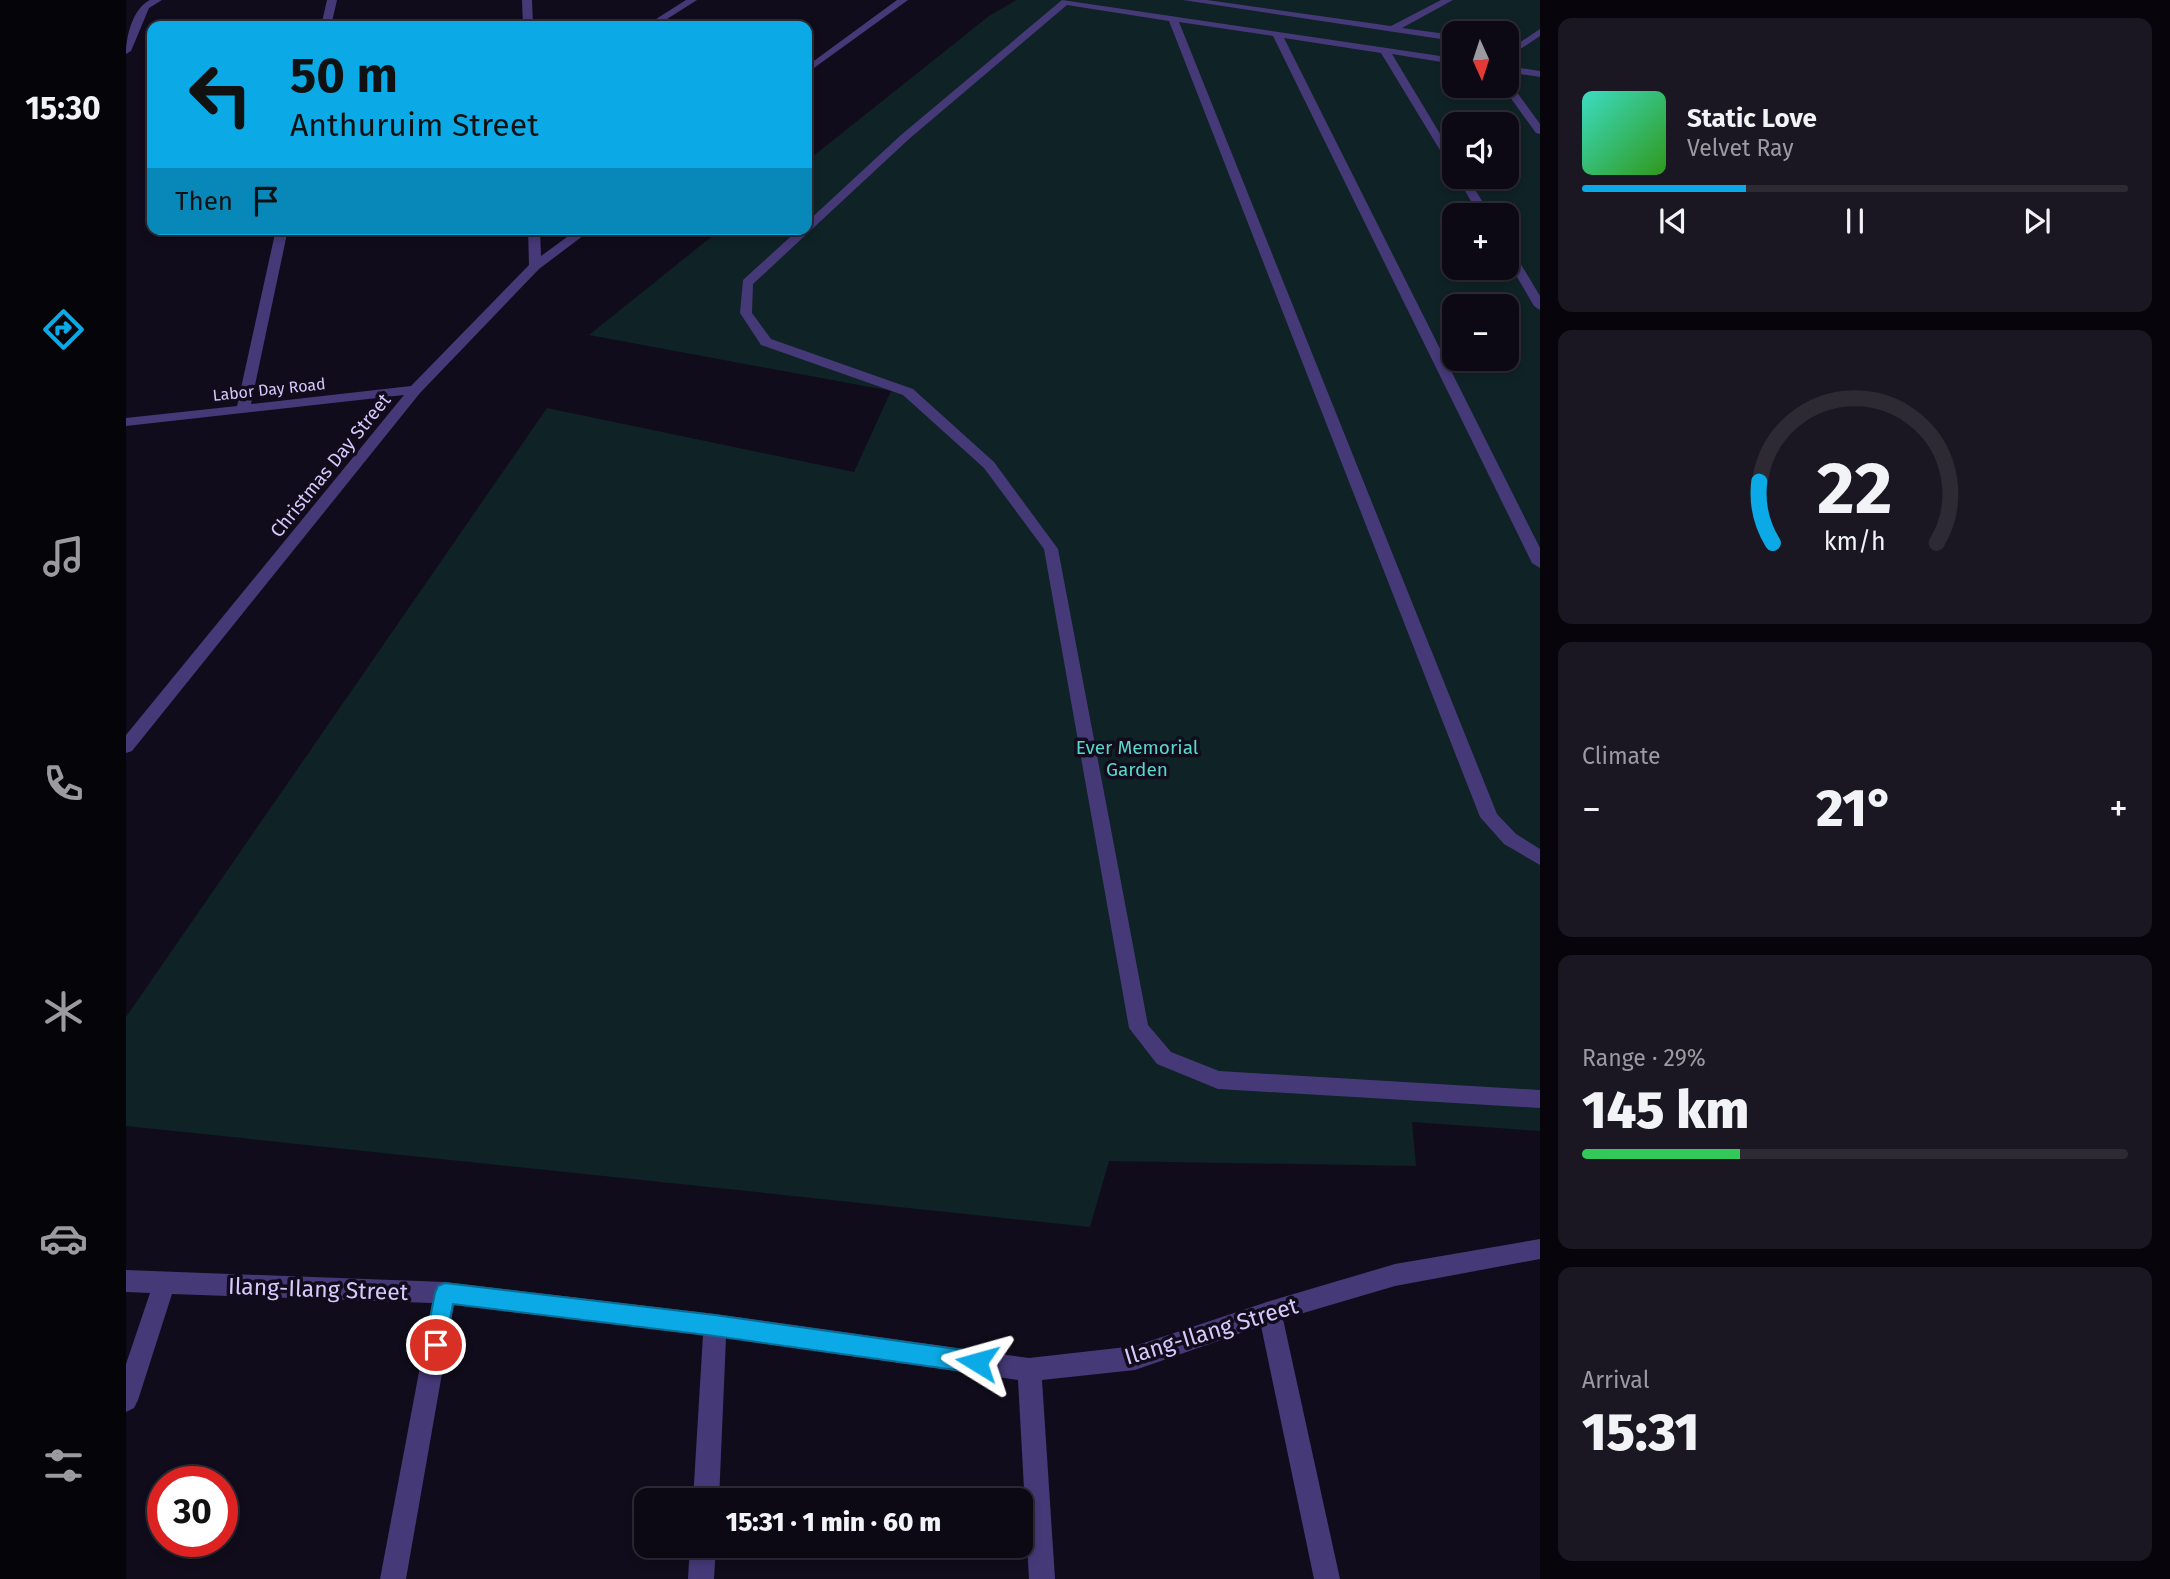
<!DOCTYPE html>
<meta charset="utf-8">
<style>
:root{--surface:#0d0914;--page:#1b1722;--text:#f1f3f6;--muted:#9a9aa0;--line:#2d2a34;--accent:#0baae6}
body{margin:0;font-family:"Fira Sans",sans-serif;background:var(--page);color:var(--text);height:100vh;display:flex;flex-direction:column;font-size:26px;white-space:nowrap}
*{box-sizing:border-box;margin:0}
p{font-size:23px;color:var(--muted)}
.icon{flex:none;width:38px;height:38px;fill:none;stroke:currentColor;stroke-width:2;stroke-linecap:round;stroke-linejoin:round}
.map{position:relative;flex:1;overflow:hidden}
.side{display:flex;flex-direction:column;gap:18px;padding:18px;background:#07050b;width:630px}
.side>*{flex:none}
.banner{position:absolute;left:21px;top:21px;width:665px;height:214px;border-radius:14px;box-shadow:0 4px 10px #0003,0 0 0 2px var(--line);background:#0baae6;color:#111;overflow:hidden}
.needle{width:46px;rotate:177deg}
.buttons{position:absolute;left:1316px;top:21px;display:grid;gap:14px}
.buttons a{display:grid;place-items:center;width:77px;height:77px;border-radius:14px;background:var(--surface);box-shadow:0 4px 10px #0003,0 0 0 2px var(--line);font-size:35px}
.speed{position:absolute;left:21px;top:1466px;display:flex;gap:14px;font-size:35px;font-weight:700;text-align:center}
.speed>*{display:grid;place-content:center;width:91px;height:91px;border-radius:50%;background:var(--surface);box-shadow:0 4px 10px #0003,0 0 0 2px var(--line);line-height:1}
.speed .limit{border:10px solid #d22;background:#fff;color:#111}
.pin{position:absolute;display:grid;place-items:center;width:60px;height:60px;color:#fff;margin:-30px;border:4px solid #fff;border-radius:50%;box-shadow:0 2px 7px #0007}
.me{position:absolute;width:77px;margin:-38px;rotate:278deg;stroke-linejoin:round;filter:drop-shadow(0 0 5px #0008)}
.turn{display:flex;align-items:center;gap:24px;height:147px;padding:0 28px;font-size:32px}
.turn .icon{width:91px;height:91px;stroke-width:2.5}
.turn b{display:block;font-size:49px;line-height:60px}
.then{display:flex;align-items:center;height:66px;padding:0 28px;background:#0003;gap:14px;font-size:26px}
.big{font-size:52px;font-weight:800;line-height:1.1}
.side .card{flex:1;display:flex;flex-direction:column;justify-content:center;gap:10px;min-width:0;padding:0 24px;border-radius:14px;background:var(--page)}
.side .dial{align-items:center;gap:0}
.dial svg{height:182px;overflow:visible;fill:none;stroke:var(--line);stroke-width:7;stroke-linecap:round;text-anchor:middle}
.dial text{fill:var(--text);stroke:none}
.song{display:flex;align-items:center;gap:21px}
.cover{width:84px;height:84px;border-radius:10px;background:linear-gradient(135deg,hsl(170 70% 55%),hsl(110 70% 35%))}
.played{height:7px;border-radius:4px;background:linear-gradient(90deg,var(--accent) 30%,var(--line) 30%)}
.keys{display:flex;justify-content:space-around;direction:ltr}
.heat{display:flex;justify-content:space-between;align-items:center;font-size:38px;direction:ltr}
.charge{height:10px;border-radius:5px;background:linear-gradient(90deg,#34c759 29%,var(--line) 0)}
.trip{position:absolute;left:508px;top:1488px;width:399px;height:70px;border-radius:14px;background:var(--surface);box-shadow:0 4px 10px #0003,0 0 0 2px var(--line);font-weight:800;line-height:70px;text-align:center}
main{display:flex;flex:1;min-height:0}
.dock{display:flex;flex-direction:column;width:126px;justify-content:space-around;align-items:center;background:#050408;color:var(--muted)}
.dock .icon{width:49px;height:49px}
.dock .selected{color:var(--accent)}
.dock b{font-size:32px;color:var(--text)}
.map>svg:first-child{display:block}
</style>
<main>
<nav class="dock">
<b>15:30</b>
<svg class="icon selected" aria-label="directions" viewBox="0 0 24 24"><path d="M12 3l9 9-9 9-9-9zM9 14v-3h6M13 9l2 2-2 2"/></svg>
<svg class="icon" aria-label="music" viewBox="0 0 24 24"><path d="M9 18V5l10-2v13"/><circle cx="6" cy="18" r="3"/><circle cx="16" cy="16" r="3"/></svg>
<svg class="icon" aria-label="phone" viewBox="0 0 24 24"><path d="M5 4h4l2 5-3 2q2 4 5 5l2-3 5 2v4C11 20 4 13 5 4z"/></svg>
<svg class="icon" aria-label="climate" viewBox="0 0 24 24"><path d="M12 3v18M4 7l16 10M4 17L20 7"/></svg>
<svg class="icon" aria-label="car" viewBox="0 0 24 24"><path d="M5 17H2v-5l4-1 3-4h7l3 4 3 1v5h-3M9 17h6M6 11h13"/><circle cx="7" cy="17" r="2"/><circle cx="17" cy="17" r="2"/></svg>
<svg class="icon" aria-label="filters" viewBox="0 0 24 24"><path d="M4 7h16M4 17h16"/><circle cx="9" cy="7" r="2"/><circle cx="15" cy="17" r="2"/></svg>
</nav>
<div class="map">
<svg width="1414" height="1579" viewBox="0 0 1414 1579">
<rect width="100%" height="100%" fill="#110c1b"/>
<!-- green -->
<path fill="#0f2225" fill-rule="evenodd" d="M890 0H1414V1131L1286 1122 1290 1166 983 1161 964 1227 0 1126V1017L421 408 728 472 765 391 463 335 595 229H681V161L863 16ZM1328 33H1381V86H1328ZM1328 124H1381V177H1328ZM1328 215H1381V268H1328ZM1328 306H1381V359H1328Z"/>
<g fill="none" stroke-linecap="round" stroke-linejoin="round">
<!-- minor -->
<g fill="#463978" fill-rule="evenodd">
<path d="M24 0H36L23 8 5 51 0 54C0 36 7 8 24 0Z"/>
<path d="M201 0H211L205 26H195Z"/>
<path d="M396 0H406L407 26H397Z"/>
<path d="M560 0H571L530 26H519Z"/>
<path d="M771 0H782L681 73V66Z"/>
<path d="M936 0 1328 58V64L1266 54 1328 157V168L1323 165 1255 53 1158 38 1414 548V568L1406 563 1147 36 1053 22 1371 814 1390 834 1414 849V865L1378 844 1354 817 1043 21 941 5 783 139 627 284 626 313 645 339 787 389 868 462 932 549 1022 1025 1045 1052 1093 1071 1414 1090V1108L1092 1089 1031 1064 1003 1028 918 549 858 468 777 395 635 345 614 313 617 280 673 229H681V222L775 135Z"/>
<path d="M1057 0H1081L1265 26 1315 0H1327L1276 28 1328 35V41Z"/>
<path d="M1414 29V36L1381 58V51Z"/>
<path d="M1381 66 1414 71V77L1381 72Z"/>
<path d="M1381 83 1385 84 1414 124V134L1410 133 1376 86H1381Z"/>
<path d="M1331 177H1341L1365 215H1353Z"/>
<path d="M150 229H162L125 404 285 386 403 265 402 229H414L415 256 452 229H466L413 269 294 393 6 751 0 753V735L278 395 0 426V418L111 406Z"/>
<path d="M1381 247 1387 251 1414 296V310L1408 306 1381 260Z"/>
<path d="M1414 1239V1259L1269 1286 1157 1319 1214 1579H1188L1135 1326 1009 1370 916 1380 929 1579H903L892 1380 600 1338 593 1500H567L577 1335 328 1305 280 1579H254L306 1303 46 1294 12 1400 8 1408 0 1412V1364L24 1293 0 1292V1270L319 1282 589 1314 903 1358 1009 1346 1144 1301 1269 1264Z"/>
<path d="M564 1545H590L588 1579H562Z"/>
</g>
</g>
<!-- route -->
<path fill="#0baae6" stroke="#076e96" stroke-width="2" d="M319 1283 589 1315 851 1352 858 1355 861 1362 858 1370 851 1373 589 1336 327 1304 317 1353 310 1356 302 1353 299 1345 309 1293 312 1286Z"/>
<g text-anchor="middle" stroke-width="7" stroke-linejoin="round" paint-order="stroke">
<!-- far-street labels -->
<g font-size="16" fill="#d7c8fc" stroke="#110c1b">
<text transform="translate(143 389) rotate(-6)" y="6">Labor Day Road</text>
</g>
<!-- street labels -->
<g font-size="19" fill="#d7c8fc" stroke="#110c1b">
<text transform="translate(204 465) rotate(-51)" y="7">Christmas Day Street</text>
</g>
<!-- park labels -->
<g font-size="19" fill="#59d7cd" stroke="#110c1b">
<text x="1011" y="754">Ever Memorial<tspan x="1011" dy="22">Garden</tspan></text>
</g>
<!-- near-street labels -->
<g font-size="23" fill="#d7c8fc" stroke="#110c1b">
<text transform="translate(192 1289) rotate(2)" y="8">Ilang-Ilang Street</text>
<text transform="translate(1085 1331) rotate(-17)" y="8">Ilang-Ilang Street</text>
</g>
</g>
</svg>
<div class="buttons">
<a><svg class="needle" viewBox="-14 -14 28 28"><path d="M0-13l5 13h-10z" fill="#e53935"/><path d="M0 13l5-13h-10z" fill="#9a9aa0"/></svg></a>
<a><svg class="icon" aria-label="sound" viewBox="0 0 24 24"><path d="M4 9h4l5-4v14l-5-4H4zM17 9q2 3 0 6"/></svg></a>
<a>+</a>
<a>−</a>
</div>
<div class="speed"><div class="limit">30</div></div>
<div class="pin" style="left:310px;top:1345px;background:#d93025"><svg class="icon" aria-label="arrive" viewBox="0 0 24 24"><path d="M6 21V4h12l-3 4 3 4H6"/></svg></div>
<svg class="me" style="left:851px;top:1362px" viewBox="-20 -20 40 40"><path d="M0-17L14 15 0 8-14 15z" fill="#0baae6" stroke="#fff" stroke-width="4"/></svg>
<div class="trip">15:31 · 1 min · 60 m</div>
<div class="banner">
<div class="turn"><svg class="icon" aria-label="left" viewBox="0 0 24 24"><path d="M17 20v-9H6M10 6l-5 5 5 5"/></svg><div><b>50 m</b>Anthuruim Street</div></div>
<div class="then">Then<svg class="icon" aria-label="arrive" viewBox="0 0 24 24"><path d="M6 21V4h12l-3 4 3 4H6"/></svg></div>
</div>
</div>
<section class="side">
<div class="card">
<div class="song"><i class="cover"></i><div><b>Static Love</b><p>Velvet Ray</p></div></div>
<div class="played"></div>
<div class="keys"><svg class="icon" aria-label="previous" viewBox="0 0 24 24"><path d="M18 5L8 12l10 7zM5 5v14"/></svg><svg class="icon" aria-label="pause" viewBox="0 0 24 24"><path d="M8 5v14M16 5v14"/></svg><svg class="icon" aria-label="next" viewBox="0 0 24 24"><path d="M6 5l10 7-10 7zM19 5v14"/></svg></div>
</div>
<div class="card dial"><svg viewBox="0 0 100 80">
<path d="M14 69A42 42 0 1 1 86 69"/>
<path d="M14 69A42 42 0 0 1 8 42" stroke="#0baae6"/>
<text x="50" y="56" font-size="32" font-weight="700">22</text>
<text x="50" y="72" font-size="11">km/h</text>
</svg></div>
<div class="card"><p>Climate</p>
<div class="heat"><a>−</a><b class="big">21°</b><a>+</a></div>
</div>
<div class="card"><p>Range · 29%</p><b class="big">145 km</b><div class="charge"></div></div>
<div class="card"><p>Arrival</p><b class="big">15:31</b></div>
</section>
</main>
